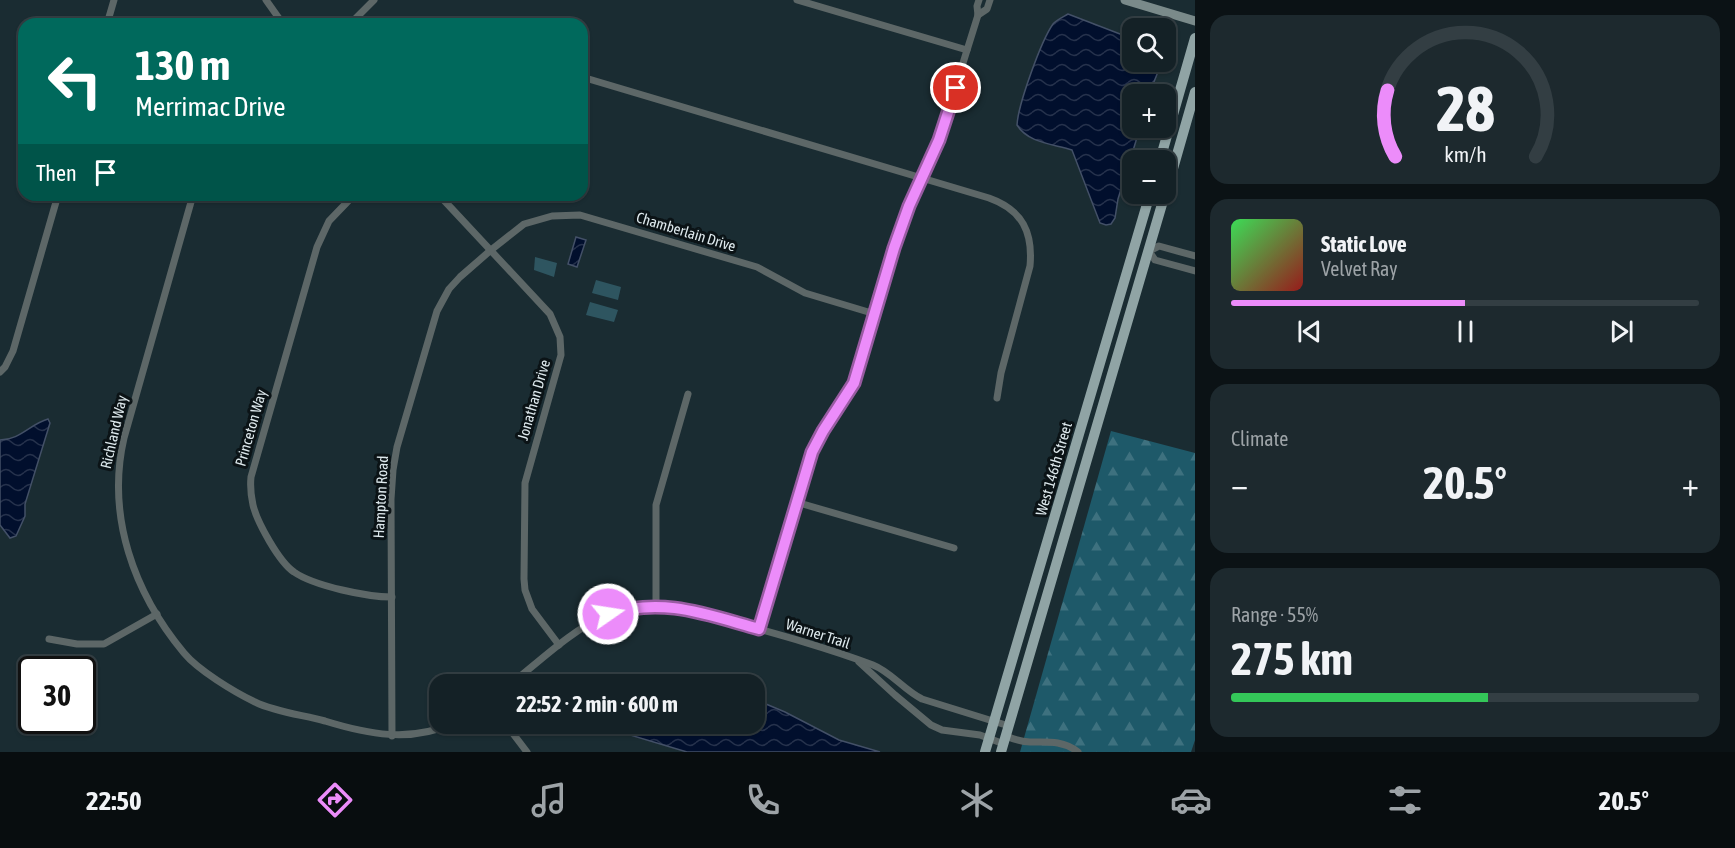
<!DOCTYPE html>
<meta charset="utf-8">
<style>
:root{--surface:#142126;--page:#1d292e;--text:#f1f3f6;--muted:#9da3a7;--line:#333e43;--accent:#ec8cfa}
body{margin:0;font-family:"Asap Condensed",sans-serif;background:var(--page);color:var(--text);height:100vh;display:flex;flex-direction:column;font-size:22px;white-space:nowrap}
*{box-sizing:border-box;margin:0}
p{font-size:20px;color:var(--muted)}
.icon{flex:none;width:33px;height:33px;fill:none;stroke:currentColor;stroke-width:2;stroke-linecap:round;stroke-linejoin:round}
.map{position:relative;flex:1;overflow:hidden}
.details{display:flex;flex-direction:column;gap:15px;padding:15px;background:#0b1215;width:540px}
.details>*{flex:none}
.banner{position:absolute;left:18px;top:18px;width:570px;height:183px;border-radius:18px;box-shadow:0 2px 4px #0004,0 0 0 2px var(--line);background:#00695c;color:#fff;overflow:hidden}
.tools{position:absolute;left:1122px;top:18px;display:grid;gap:12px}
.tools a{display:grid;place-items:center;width:54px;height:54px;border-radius:12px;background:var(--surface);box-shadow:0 2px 4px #0004,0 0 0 2px var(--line);font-size:30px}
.speed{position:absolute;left:18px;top:656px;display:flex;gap:12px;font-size:30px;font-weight:700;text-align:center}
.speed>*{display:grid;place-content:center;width:78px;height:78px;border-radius:50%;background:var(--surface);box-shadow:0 2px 4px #0004,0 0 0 2px var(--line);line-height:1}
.speed .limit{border:3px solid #111;border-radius:9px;background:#fff;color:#111}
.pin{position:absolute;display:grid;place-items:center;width:51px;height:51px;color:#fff;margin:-26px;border:3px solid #fff;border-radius:50%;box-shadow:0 2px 6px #0007}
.me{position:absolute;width:66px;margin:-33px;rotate:77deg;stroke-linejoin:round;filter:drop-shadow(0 0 4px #0008)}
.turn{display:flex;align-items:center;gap:21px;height:126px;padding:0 18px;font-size:27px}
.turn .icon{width:78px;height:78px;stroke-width:2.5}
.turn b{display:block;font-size:42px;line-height:51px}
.then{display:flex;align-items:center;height:57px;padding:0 18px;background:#0003;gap:12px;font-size:22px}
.big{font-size:45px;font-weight:700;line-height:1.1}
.details .card{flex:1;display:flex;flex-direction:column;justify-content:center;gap:9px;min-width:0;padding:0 21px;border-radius:18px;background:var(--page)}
.details .dial{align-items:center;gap:0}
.dial svg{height:156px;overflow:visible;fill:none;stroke:var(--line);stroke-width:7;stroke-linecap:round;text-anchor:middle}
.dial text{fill:var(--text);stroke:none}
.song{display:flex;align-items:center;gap:18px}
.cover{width:72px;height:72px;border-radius:9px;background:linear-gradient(135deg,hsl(130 70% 55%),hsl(0 70% 35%))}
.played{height:6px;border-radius:3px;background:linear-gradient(90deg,var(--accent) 50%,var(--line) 50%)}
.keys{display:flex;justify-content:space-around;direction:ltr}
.heat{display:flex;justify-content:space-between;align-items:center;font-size:33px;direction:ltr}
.charge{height:9px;border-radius:4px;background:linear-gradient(90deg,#34c759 55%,var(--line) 0)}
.trip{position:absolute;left:429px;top:674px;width:336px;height:60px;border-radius:18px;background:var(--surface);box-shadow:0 2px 4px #0004,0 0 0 2px var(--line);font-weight:700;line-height:60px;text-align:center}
.dock{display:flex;height:96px;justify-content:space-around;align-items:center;background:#080d0f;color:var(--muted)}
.dock .icon{width:42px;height:42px}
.dock .current{color:var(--accent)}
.dock b{font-size:27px;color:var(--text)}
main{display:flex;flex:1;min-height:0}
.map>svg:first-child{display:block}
</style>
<main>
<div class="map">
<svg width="1195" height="752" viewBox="0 0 1195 752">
<defs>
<pattern id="forest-firs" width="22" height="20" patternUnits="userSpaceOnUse" patternTransform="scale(1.5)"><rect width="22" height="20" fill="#1e5969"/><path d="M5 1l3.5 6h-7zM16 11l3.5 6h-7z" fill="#3e717f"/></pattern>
<pattern id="water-waves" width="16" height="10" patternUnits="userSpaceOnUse" patternTransform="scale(1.5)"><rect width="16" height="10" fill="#010f2d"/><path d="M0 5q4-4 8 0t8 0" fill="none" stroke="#26324c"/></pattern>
</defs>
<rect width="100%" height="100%" fill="#1a2c32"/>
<!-- green -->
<g fill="#2e5560">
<path d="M535 257 557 263 554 277 534 270Z"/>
<path d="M596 280 621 287 618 300 592 293Z"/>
<path d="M590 302 618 310 614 322 586 315Z"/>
</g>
<!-- forest -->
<path fill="url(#forest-firs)" d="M1111 431 1195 453V740L1191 752H1020Z"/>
<!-- water -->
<g fill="url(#water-waves)" stroke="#435067" stroke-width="1.5">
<path d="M1068 14 1120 34 1132 36V62H1162L1149 94H1132V128H1140L1118 199 1115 218 1111 224 1106 225 1100 223 1072 150C1053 144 1028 143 1017 125 1018 105 1041 41 1053 24 1056 20 1063 17 1068 14Z"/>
<path d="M576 237 586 240 577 267 568 264Z"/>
<path d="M48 419 50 423 25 504V516L16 536 10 538 0 525V440C20 440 30 424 48 419Z"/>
<path d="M761 702 785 712 839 740 880 752H687L620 732 617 723H754L755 705Z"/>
</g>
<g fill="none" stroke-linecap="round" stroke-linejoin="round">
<!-- street -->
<g stroke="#5d6767" stroke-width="7">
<path d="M266 0 283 24"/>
<path d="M797 0 967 50"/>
<path d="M978 15 987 9 990 0"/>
<path d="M107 24 114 0"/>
<path d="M350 24 374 0"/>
<path d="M582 77 989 198C1023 210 1033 233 1030 266L1001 373 997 398"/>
<path d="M193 195 124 438C106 516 134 593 184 653 198 670 234 692 255 702 275 712 303 715 325 721 367 734 411 743 453 723"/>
<path d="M354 195 329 221 317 247 251 477C250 487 251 496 253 505 257 522 279 562 294 572 314 586 367 597 392 597"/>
<path d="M439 195 550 314 560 337 561 355 525 483 524 579 525 590 532 609 559 645"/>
<path d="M1149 251 1155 260 1195 271"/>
<path d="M1149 251 1159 246 1195 256"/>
<path d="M0 372 5 367 13 351 58 195"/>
<path d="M796 502 954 548"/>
<path d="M656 605V505L688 394"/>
<path d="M759 629 812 452 823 431 854 383 894 248 909 206 939 140 978 15 977 6 979 0"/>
<path d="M49 639 77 644H104L157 614"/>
<path d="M859 662 895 695 931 725 942 730 980 735 1004 744"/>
<path d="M511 684C576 631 611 590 701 613 758 629 817 644 873 665 891 672 904 690 922 699L1009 726"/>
<path d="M505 723 527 752"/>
<path d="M392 736 391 499 393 470 397 447 437 311 449 289 460 277 491 250 524 224 552 216 580 215 757 267 805 293 875 314"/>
<path d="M1006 736C1013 739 1022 742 1030 742 1047 742 1063 740 1078 752"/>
</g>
<!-- secondary -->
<path stroke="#7a8a8a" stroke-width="9" d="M1125 0 1195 21"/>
<!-- primary -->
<g stroke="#90a4a5" stroke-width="10">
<path d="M1160 160 1195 38"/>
<path d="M1166 193 1195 92"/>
<path d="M985 752 1150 194"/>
<path d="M1001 752 1165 194"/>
</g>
</g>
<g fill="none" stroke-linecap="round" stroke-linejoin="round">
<!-- route casing -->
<g stroke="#995ba2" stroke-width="15">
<path id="route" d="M608 614C664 597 705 614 759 629L812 452 823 431 854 383 894 248 909 206 939 140 956 88"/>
</g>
<!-- route -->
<use href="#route" stroke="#ec8cfa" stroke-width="10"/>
</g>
<g text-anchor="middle" stroke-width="6" stroke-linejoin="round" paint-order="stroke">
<!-- street labels -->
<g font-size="15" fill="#dee9ed" stroke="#0b1316">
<text transform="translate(686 232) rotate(17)" y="5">Chamberlain Drive</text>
<text transform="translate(534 400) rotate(-74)" y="5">Jonathan Drive</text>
<text transform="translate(251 428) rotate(-74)" y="5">Princeton Way</text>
<text transform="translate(114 432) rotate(-77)" y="5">Richland Way</text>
<text transform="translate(1054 469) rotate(-74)" y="5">West 146th Street</text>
<text transform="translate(381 497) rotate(-87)" y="5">Hampton Road</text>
<text transform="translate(818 634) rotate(18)" y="5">Warner Trail</text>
</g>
</g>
</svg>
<div class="tools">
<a><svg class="icon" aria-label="search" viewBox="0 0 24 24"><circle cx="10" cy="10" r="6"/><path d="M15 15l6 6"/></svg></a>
<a>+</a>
<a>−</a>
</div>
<div class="speed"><div class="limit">30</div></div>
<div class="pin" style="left:956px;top:88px;background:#d93025"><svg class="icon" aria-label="arrive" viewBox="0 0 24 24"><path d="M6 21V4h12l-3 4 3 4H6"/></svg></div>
<svg class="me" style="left:608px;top:614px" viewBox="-20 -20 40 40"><circle r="17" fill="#ec8cfa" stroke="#fff" stroke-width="3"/><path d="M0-11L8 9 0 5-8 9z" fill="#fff"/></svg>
<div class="trip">22:52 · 2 min · 600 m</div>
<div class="banner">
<div class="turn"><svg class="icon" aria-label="left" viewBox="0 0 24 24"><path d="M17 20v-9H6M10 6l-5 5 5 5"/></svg><div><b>130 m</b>Merrimac Drive</div></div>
<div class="then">Then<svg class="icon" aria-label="arrive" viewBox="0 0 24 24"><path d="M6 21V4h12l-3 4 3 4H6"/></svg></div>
</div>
</div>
<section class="details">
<div class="card dial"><svg viewBox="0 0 100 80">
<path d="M14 69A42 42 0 1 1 86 69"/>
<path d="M14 69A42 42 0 0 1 10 35" stroke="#ec8cfa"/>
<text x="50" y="56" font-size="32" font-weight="700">28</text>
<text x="50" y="72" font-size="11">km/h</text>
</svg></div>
<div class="card">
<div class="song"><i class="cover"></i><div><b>Static Love</b><p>Velvet Ray</p></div></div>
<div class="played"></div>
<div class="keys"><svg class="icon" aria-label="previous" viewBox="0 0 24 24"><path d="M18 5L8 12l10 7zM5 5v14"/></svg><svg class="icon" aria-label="pause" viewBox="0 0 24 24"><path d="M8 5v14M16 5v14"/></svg><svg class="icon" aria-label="next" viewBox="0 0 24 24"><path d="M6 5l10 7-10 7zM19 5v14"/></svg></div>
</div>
<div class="card"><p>Climate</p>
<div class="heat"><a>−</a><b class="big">20.5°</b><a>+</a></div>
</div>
<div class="card"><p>Range · 55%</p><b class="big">275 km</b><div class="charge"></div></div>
</section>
</main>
<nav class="dock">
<b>22:50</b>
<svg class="icon current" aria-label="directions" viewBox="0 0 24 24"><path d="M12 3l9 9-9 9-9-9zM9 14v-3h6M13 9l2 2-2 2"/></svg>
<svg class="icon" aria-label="music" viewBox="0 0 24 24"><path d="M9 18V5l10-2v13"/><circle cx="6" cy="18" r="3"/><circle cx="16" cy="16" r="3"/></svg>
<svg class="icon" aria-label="phone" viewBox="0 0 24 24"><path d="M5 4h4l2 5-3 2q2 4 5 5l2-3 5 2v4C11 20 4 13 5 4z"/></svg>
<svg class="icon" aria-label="climate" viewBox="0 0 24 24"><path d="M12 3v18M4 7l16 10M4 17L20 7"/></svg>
<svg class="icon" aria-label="car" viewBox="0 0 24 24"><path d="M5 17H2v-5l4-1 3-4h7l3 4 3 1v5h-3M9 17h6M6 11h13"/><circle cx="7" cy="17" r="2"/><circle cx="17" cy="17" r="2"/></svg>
<svg class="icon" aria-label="filters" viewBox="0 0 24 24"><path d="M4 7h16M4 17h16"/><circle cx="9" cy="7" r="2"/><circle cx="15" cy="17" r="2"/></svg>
<b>20.5°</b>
</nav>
